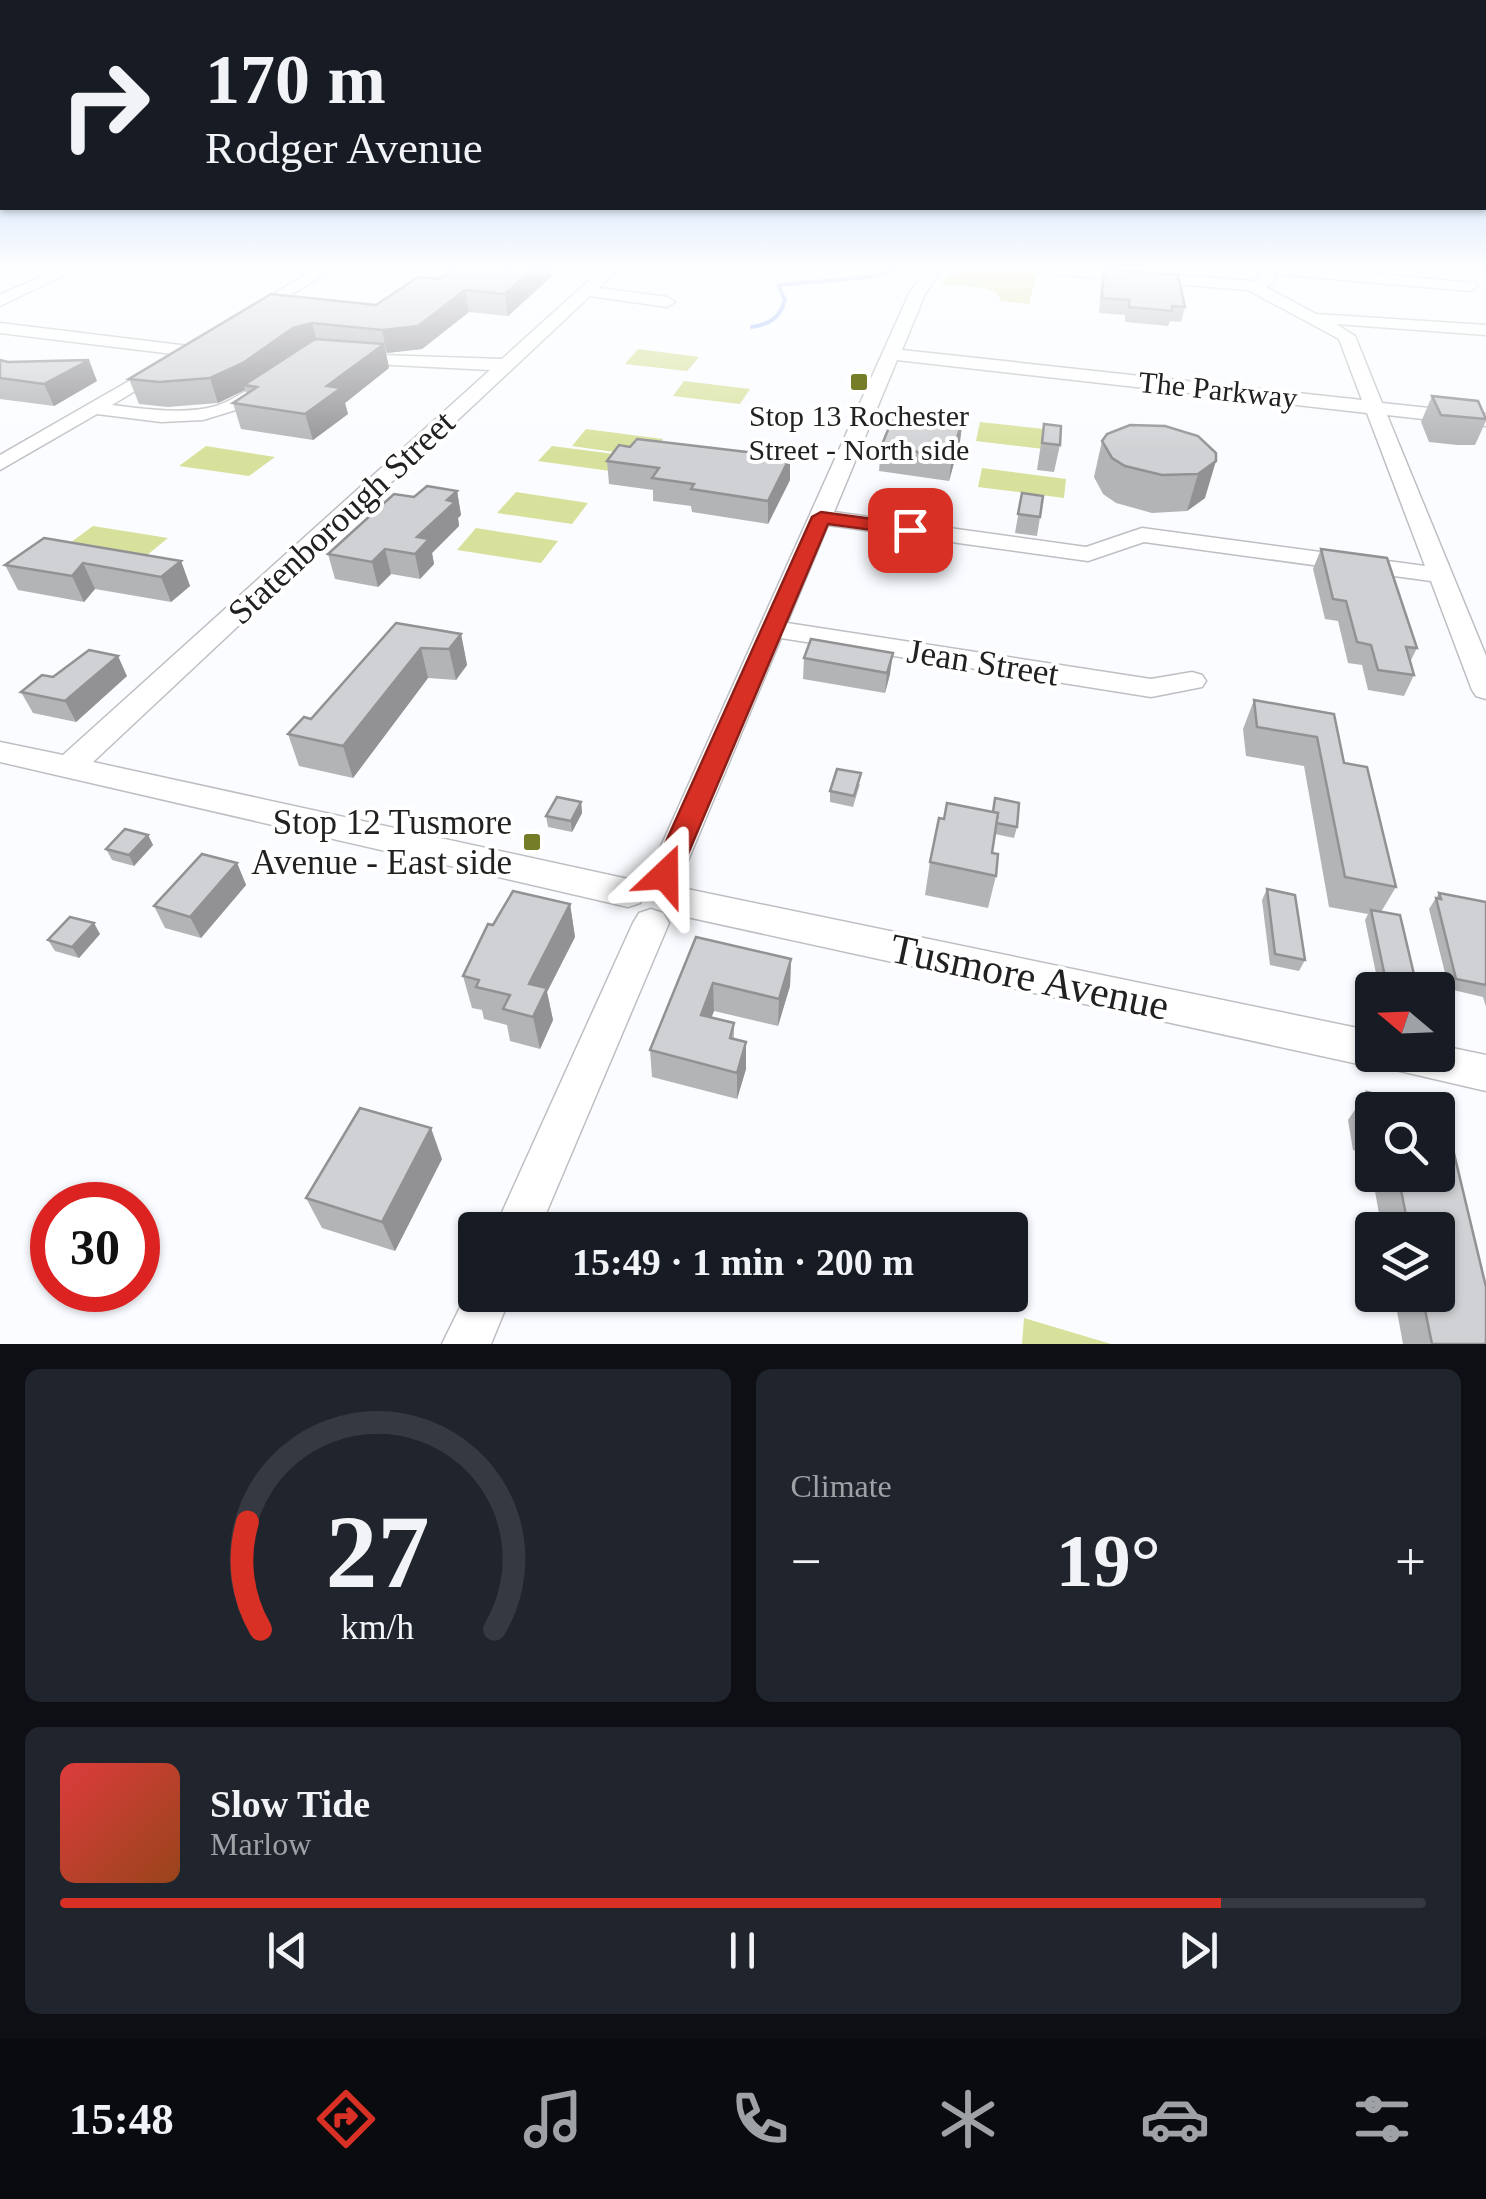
<!DOCTYPE html>
<meta charset="utf-8">
<style>
:root{--surface:#171b24;--page:#20242c;--text:#f1f3f6;--muted:#9ea1a6;--line:#363941;--accent:#d93025}
body{margin:0;font-family:"Times New Roman",serif;background:var(--page);color:var(--text);height:100vh;display:flex;flex-direction:column;font-size:38px;white-space:nowrap}
*{box-sizing:border-box;margin:0}
p{font-size:32px;color:var(--muted)}
.icon{flex:none;width:55px;height:55px;fill:none;stroke:currentColor;stroke-width:2;stroke-linecap:round;stroke-linejoin:round}
.map{position:relative;height:1344px;overflow:hidden}
.details{display:flex;flex-direction:column;gap:25px;padding:25px;background:#0d0f14;flex:1}
.details>*{flex:none}
.top-card{position:absolute;left:0px;top:0px;width:1488px;height:210px;box-shadow:0 2px 8px #0004;background:#171b24;color:var(--text);overflow:hidden}
.needle{width:65px;rotate:289deg}
.fabs{position:absolute;left:1355px;top:972px;display:grid;gap:20px}
.fabs a{display:grid;place-items:center;width:100px;height:100px;border-radius:10px;background:var(--surface);box-shadow:0 2px 8px #0004;font-size:50px}
.speed{position:absolute;left:30px;top:1182px;display:flex;gap:20px;font-size:50px;font-weight:700;text-align:center}
.speed>*{display:grid;place-content:center;width:130px;height:130px;border-radius:50%;background:var(--surface);box-shadow:0 2px 8px #0004;line-height:1}
.speed .limit{border:15px solid #d22;background:#fff;color:#111}
.pin{position:absolute;display:grid;place-items:center;width:85px;height:85px;color:#fff;margin:-42px;border-radius:20px;box-shadow:0 5px 15px #0006}
.me{position:absolute;width:110px;margin:-55px;rotate:23deg;stroke-linejoin:round;filter:drop-shadow(0 0 8px #0008)}
.turn{display:flex;align-items:center;gap:35px;height:210px;padding:0 40px;font-size:45px}
.turn .icon{width:130px;height:130px;stroke-width:2.5}
.turn b{display:block;font-size:70px;line-height:85px}
.big{font-size:75px;font-weight:700;line-height:1.1}
.details .card{flex:1;display:flex;flex-direction:column;justify-content:center;gap:15px;min-width:0;padding:0 35px;border-radius:15px;background:var(--page)}
.details .dial{align-items:center;gap:0}
.dial svg{height:260px;overflow:visible;fill:none;stroke:var(--line);stroke-width:7;stroke-linecap:round;text-anchor:middle}
.dial text{fill:var(--text);stroke:none}
.song{display:flex;align-items:center;gap:30px}
.cover{width:120px;height:120px;border-radius:15px;background:linear-gradient(135deg,hsl(0 70% 55%),hsl(20 70% 35%))}
.played{height:10px;border-radius:5px;background:linear-gradient(90deg,var(--accent) 85%,var(--line) 85%)}
.keys{display:flex;justify-content:space-around;direction:ltr}
.heat{display:flex;justify-content:space-between;align-items:center;font-size:55px;direction:ltr}
.details .tiles{flex:1;display:grid;gap:25px;grid-template-columns:1fr 1fr}
.card:last-child{grid-column:span 2}
.trip{position:absolute;left:458px;top:1212px;width:570px;height:100px;border-radius:10px;background:var(--surface);box-shadow:0 2px 8px #0004;font-weight:700;line-height:100px;text-align:center}
.tabs{display:flex;height:160px;justify-content:space-around;align-items:center;background:#090b0e;color:var(--muted)}
.tabs .icon{width:70px;height:70px}
.tabs .selected{color:var(--accent)}
.tabs b{font-size:45px;color:var(--text)}
.map>svg:first-child{display:block}
</style>
<div class="map">
<svg width="1486" height="1344" viewBox="0 0 1486 1344">
<rect width="100%" height="100%" fill="#fafcff"/>
<!-- green -->
<g fill="#d8e19b">
<path d="M981 270 1037 274 1029 304 1001 301 997 293 985 288 940 284 950 275Z"/>
<path d="M638 349 699 357 687 371 625 364Z"/>
<path d="M684 381 750 389 740 404 673 396Z"/>
<path d="M980 422 1054 430 1052 450 976 441Z"/>
<path d="M586 429 663 439 650 457 572 446Z"/>
<path d="M206 446 275 457 249 476 179 466Z"/>
<path d="M552 446 622 455 610 471 538 461Z"/>
<path d="M982 468 1066 479 1064 498 978 487Z"/>
<path d="M516 492 588 503 572 524 497 513Z"/>
<path d="M93 526 168 538 136 564 59 551Z"/>
<path d="M476 528 558 541 541 563 457 550Z"/>
<path d="M1024 1318 1111 1344H1022Z"/>
</g>
<g fill="none" stroke-linecap="round" stroke-linejoin="round">
<!-- stream -->
<path stroke="#a0bbf9" stroke-width="4" d="M752 327C770 324 780 318 785 300L778 285 869 277 909 266"/>
<!-- minor casing -->
<g stroke="#bebfc2" stroke-width="3">
<g id="minor">
<path d="M64 266H83L0 306V295Z"/>
<path d="M319 266H337L256 317 242 314Z"/>
<path d="M605 266H621L599 288 667 297 675 302 667 307 590 296 93 762 628 879 640 883 645 893 640 903 628 907 0 762V742L63 755 490 370 354 363 345 358 348 354 502 359Z"/>
<path d="M889 266H1061L1251 281 1258 280 1262 266H1289L1475 283 1478 286 1470 291 1275 274 1273 283 1266 287 1316 314 1486 325V335L1336 324 1355 336 1382 403 1486 414V426L1387 415 1486 656V699L1476 696 1472 690 1431 581 1144 542 1088 561 828 525 787 623 1151 679 1192 672 1202 675 1206 681 1202 687 1151 697 781 638 682 875 677 884 665 888 653 884 648 875 909 294 926 270H896ZM941 270H1001L1248 290 1339 339 1362 400 902 350 925 294ZM897 360 1367 413 1425 566 1142 528 1086 547 834 512Z"/>
<path d="M0 323 189 346 198 351 189 356 0 333Z"/>
<path d="M162 362 168 363V371L112 405C146 409 183 415 216 406 234 400 248 388 266 382L275 388 252 405 203 420 161 422 97 414 0 470V455Z"/>
<path d="M687 889 1372 1031V1055H1438V1045L1486 1055V1091L1387 1068 1384 1062 1372 1067 687 917 675 913 670 903 675 893Z"/>
<path d="M651 909 663 913 669 923 539 1230H494L633 923 639 913Z"/>
<path d="M475 1277V1295H511L491 1344H442Z"/>
</g>
</g>
<!-- minor -->
<use href="#minor" fill="#fff" fill-rule="evenodd"/>
</g>
<!-- wall -->
<g fill="#b3b4b6">
<path d="M1104 269 1185 307 1181 322 1170 321 1168 326 1125 322V315L1099 313 1101 284Z"/>
<path d="M552 276 508 316 469 312 422 349 386 353 389 368 345 403 348 414 313 440 241 429 233 403 247 394 245 390 218 403 168 407 139 404 129 379 271 294 376 305 439 279Z"/>
<path d="M0 360 97 381 54 406 0 399Z"/>
<path d="M1432 396 1486 417V421L1475 445H1457L1429 442 1421 422Z"/>
<path d="M963 417 960 441 949 481 879 471 881 447Z"/>
<path d="M1044 424 1060 445 1054 472 1037 470Z"/>
<path d="M1198 436 1205 498 1187 511 1152 513 1116 503 1103 494 1094 477 1102 441Z"/>
<path d="M607 461 790 480 768 524 692 512 691 506 653 501V490L609 484Z"/>
<path d="M457 491 461 515 458 518 459 526 432 553 434 564 420 579 391 574 378 587 335 579 328 554 414 497Z"/>
<path d="M1022 493 1040 517 1037 536 1015 533Z"/>
<path d="M1321 549 1417 648 1410 662 1414 675 1404 696 1368 690 1362 665 1348 663 1338 621 1325 619 1313 569Z"/>
<path d="M181 561 190 586 171 602 95 589 84 602 18 590 5 565Z"/>
<path d="M396 623 461 634 467 665 456 680 428 678 353 778 299 766 288 734 311 719Z"/>
<path d="M804 658 890 674 885 693 803 679Z"/>
<path d="M127 676 76 722 33 713 21 692 53 677Z"/>
<path d="M1254 700 1334 714 1344 763 1396 887 1381 912 1416 983 1411 990H1389L1379 988 1365 920 1368 914 1329 907 1304 766 1246 756 1243 729Z"/>
<path d="M860 784 853 807 830 802V791Z"/>
<path d="M581 802 582 813 572 832 548 827 546 816Z"/>
<path d="M947 803 1017 827 1014 838 995 834 992 853 996 876 988 908 925 895 930 862 944 819Z"/>
<path d="M148 835 153 845 134 866 112 860 106 849Z"/>
<path d="M237 863 246 885 201 938 165 928 154 906Z"/>
<path d="M1267 889 1305 960 1299 971 1270 965 1262 900Z"/>
<path d="M1439 893 1486 902V1007L1483 997 1449 989 1429 909Z"/>
<path d="M570 904 575 937 547 992 553 1020 540 1049 510 1041 507 1025 484 1019 482 1010 472 1008 463 976 493 925Z"/>
<path d="M100 934 79 958 55 951 48 940Z"/>
<path d="M696 937 791 959 790 986 778 1026 714 1011 711 1018 734 1023V1039L746 1042V1069L737 1099 652 1077 650 1050Z"/>
<path d="M1367 1092 1372 1110V1175H1438L1486 1344H1403L1394 1295H1438V1230H1382L1368 1153 1353 1150 1348 1120Z"/>
<path d="M442 1159 395 1251 322 1228 306 1198Z"/>
</g>
<!-- shaded-wall -->
<g fill="#929294">
<path d="M536 266H551L552 276 508 316 505 294Z"/>
<path d="M465 290 469 312 422 349 387 353 382 330Z"/>
<path d="M312 323 318 346 299 352 250 388 244 385 245 390 218 403 210 378 293 328Z"/>
<path d="M384 344 389 368 345 403 348 414 313 440 305 414 327 386Z"/>
<path d="M89 360 97 381 54 406 44 384Z"/>
<path d="M963 417 960 441 949 481 952 456Z"/>
<path d="M790 457V480L768 524V501Z"/>
<path d="M1216 461 1205 498 1187 511 1198 474Z"/>
<path d="M457 491 461 515 458 518 459 526 432 553 434 564 420 579 415 554 417 537 447 500Z"/>
<path d="M385 549 391 574 378 587 372 562Z"/>
<path d="M181 561 190 586 171 602 161 577Z"/>
<path d="M83 563 95 589 84 602 72 576Z"/>
<path d="M461 634 467 665 456 680 449 649Z"/>
<path d="M421 648 428 678 353 778 343 746Z"/>
<path d="M893 653 890 674 885 693 887 673Z"/>
<path d="M118 656 127 676 76 722 65 701Z"/>
<path d="M581 802 582 813 572 832 571 821Z"/>
<path d="M148 835 153 845 134 866 129 855Z"/>
<path d="M237 863 246 885 201 938 190 917Z"/>
<path d="M570 904 575 937 547 992 553 1020 540 1049 533 1017 529 984Z"/>
<path d="M94 923 100 934 79 958 72 947Z"/>
<path d="M791 959 790 986 778 1026 779 999Z"/>
<path d="M713 983 714 1011 702 1042 701 1015Z"/>
<path d="M746 1042V1069L737 1099V1073Z"/>
<path d="M431 1128 442 1159 395 1251 382 1222Z"/>
</g>
<!-- building -->
<g fill="#d0d1d4" stroke="#929294" stroke-width="2.5">
<path d="M457 266H536L505 294 465 290 418 326 382 330 312 323 293 328 243 363 210 378 159 382 129 379 271 294 376 305 418 277 439 279Z"/>
<path d="M1104 269 1178 275 1185 307 1172 306V311L1129 307V300L1102 298Z"/>
<path d="M315 339 384 344 327 386 341 388 305 414 233 403 257 387 244 385Z"/>
<path d="M0 360 8 362 89 360 44 384 0 378Z"/>
<path d="M1432 396 1478 401 1486 419 1441 415Z"/>
<path d="M896 410 963 417 952 456 881 447Z"/>
<path d="M1044 424 1061 426 1060 445 1042 443Z"/>
<path d="M1130 425 1165 426 1198 436 1216 453V461L1198 474 1162 475 1125 466 1112 458 1102 441 1107 434Z"/>
<path d="M637 439 790 457 768 501 691 489 694 484 652 478 659 468 607 461 619 445 630 447Z"/>
<path d="M427 486 457 491 447 500 455 502 417 537 429 539 415 554 385 549 372 562 328 554 394 494 414 497Z"/>
<path d="M1022 493 1043 496 1040 517 1018 514Z"/>
<path d="M44 538 181 561 161 577 83 563 72 576 5 565Z"/>
<path d="M1321 549 1387 558 1417 648 1406 647 1414 675 1378 670 1371 645 1357 642 1346 601 1333 599Z"/>
<path d="M396 623 461 634 449 649 421 648 343 746 288 734 304 717 311 719Z"/>
<path d="M811 639 893 653 887 673 804 658Z"/>
<path d="M89 650 118 656 65 701 21 692 42 675 53 677Z"/>
<path d="M1254 700 1334 714 1344 763 1367 767 1396 887 1345 877 1317 737 1257 727Z"/>
<path d="M837 769 861 773 854 796 830 791Z"/>
<path d="M557 797 581 802 571 821 546 816Z"/>
<path d="M995 798 1019 803 1017 827 996 823 998 813 993 812Z"/>
<path d="M947 803 998 813 992 853 998 854 996 876 930 862 939 818 944 819Z"/>
<path d="M125 829 148 835 129 855 106 849Z"/>
<path d="M202 854 237 863 190 917 154 906Z"/>
<path d="M1267 889 1295 895 1305 960 1275 954Z"/>
<path d="M513 891 570 904 529 984 547 988 533 1017 503 1009 510 995 476 987 479 980 463 976 488 924 493 925Z"/>
<path d="M1439 893 1486 902V985L1456 979 1436 898 1441 899Z"/>
<path d="M1371 910 1400 915 1416 983 1385 977Z"/>
<path d="M70 917 94 923 72 947 48 940Z"/>
<path d="M696 937 791 959 779 999 713 983 701 1015 734 1023 730 1038 746 1042 737 1073 650 1050Z"/>
<path d="M1367 1092 1419 1104 1421 1110H1372V1119Z"/>
<path d="M360 1108 431 1128 382 1222 306 1198Z"/>
<path d="M1438 1118 1446 1120 1486 1287V1344H1432L1422 1295H1438V1230H1409L1398 1175H1438Z"/>
</g>
<!-- sky -->
<linearGradient id="sky" x2="0" y2="1"><stop stop-color="#8bb7ef"/><stop offset="0.59" stop-color="#fdfeff"/><stop offset="1" stop-color="#fdfeff" stop-opacity="0"/></linearGradient>
<rect width="1486" height="454" fill="url(#sky)"/>
<!-- route -->
<path fill="#d93025" stroke="#8d1f18" stroke-width="2.5" d="M821 512 910 524 919 530 910 535 828 524 679 875 675 882 665 886 655 882 651 875 812 517Z"/>
<!-- markers -->
<g fill="#757d28" stroke="#fff" stroke-width="4">
<rect x="849" y="372" width="20" height="20" rx="5"/>
<rect x="522" y="832" width="20" height="20" rx="5"/>
</g>
<g text-anchor="middle" stroke-width="8" stroke-linejoin="round" paint-order="stroke">
<!-- far-street labels -->
<g font-size="30" fill="#212122" stroke="#fff">
<text transform="translate(1218 390) rotate(6)" y="10">The Parkway</text>
</g>
<!-- far-poi labels -->
<g font-size="30" fill="#212122" stroke="#fff">
<text x="859" y="426">Stop 13 Rochester<tspan x="859" dy="34">Street - North side</tspan></text>
</g>
<!-- street labels -->
<g font-size="35" fill="#212122" stroke="#fff">
<text transform="translate(341 517) rotate(-43)" y="12">Statenborough Street</text>
<text transform="translate(983 662) rotate(9)" y="12">Jean Street</text>
</g>
<!-- poi labels -->
<g font-size="35" fill="#212122" stroke="#fff" text-anchor="end">
<text x="512" y="834">Stop 12 Tusmore<tspan x="512" dy="40">Avenue - East side</tspan></text>
</g>
<!-- near-street labels -->
<g font-size="42" fill="#212122" stroke="#fff">
<text transform="translate(1030 976) rotate(12)" y="15">Tusmore Avenue</text>
</g>
</g>
</svg>
<div class="fabs">
<a><svg class="needle" viewBox="-14 -14 28 28"><path d="M0-13l5 13h-10z" fill="#e53935"/><path d="M0 13l5-13h-10z" fill="#9ea1a6"/></svg></a>
<a><svg class="icon" aria-label="search" viewBox="0 0 24 24"><circle cx="10" cy="10" r="6"/><path d="M15 15l6 6"/></svg></a>
<a><svg class="icon" aria-label="layers" viewBox="0 0 24 24"><path d="M12 4l9 5-9 5-9-5zM3 14l9 5 9-5"/></svg></a>
</div>
<div class="speed"><div class="limit">30</div></div>
<div class="pin" style="left:910px;top:530px;background:#d93025"><svg class="icon" aria-label="arrive" viewBox="0 0 24 24"><path d="M6 21V4h12l-3 4 3 4H6"/></svg></div>
<svg class="me" style="left:665px;top:875px" viewBox="-20 -20 40 40"><path d="M0-17L14 15 0 8-14 15z" fill="#d93025" stroke="#fff" stroke-width="4"/></svg>
<div class="trip">15:49 · 1 min · 200 m</div>
<div class="top-card">
<div class="turn"><svg class="icon" aria-label="right" viewBox="0 0 24 24"><path d="M7 20v-9h11M14 6l5 5-5 5"/></svg><div><b>170 m</b>Rodger Avenue</div></div>
</div>
</div>
<section class="details">
<div class="tiles">
<div class="card dial"><svg viewBox="0 0 100 80">
<path d="M14 69A42 42 0 1 1 86 69"/>
<path d="M14 69A42 42 0 0 1 10 36" stroke="#d93025"/>
<text x="50" y="56" font-size="32" font-weight="700">27</text>
<text x="50" y="72" font-size="11">km/h</text>
</svg></div>
<div class="card"><p>Climate</p>
<div class="heat"><a>−</a><b class="big">19°</b><a>+</a></div>
</div>
<div class="card">
<div class="song"><i class="cover"></i><div><b>Slow Tide</b><p>Marlow</p></div></div>
<div class="played"></div>
<div class="keys"><svg class="icon" aria-label="previous" viewBox="0 0 24 24"><path d="M18 5L8 12l10 7zM5 5v14"/></svg><svg class="icon" aria-label="pause" viewBox="0 0 24 24"><path d="M8 5v14M16 5v14"/></svg><svg class="icon" aria-label="next" viewBox="0 0 24 24"><path d="M6 5l10 7-10 7zM19 5v14"/></svg></div>
</div>
</div>
</section>
<nav class="tabs">
<b>15:48</b>
<svg class="icon selected" aria-label="directions" viewBox="0 0 24 24"><path d="M12 3l9 9-9 9-9-9zM9 14v-3h6M13 9l2 2-2 2"/></svg>
<svg class="icon" aria-label="music" viewBox="0 0 24 24"><path d="M9 18V5l10-2v13"/><circle cx="6" cy="18" r="3"/><circle cx="16" cy="16" r="3"/></svg>
<svg class="icon" aria-label="phone" viewBox="0 0 24 24"><path d="M5 4h4l2 5-3 2q2 4 5 5l2-3 5 2v4C11 20 4 13 5 4z"/></svg>
<svg class="icon" aria-label="climate" viewBox="0 0 24 24"><path d="M12 3v18M4 7l16 10M4 17L20 7"/></svg>
<svg class="icon" aria-label="car" viewBox="0 0 24 24"><path d="M5 17H2v-5l4-1 3-4h7l3 4 3 1v5h-3M9 17h6M6 11h13"/><circle cx="7" cy="17" r="2"/><circle cx="17" cy="17" r="2"/></svg>
<svg class="icon" aria-label="filters" viewBox="0 0 24 24"><path d="M4 7h16M4 17h16"/><circle cx="9" cy="7" r="2"/><circle cx="15" cy="17" r="2"/></svg>
</nav>
